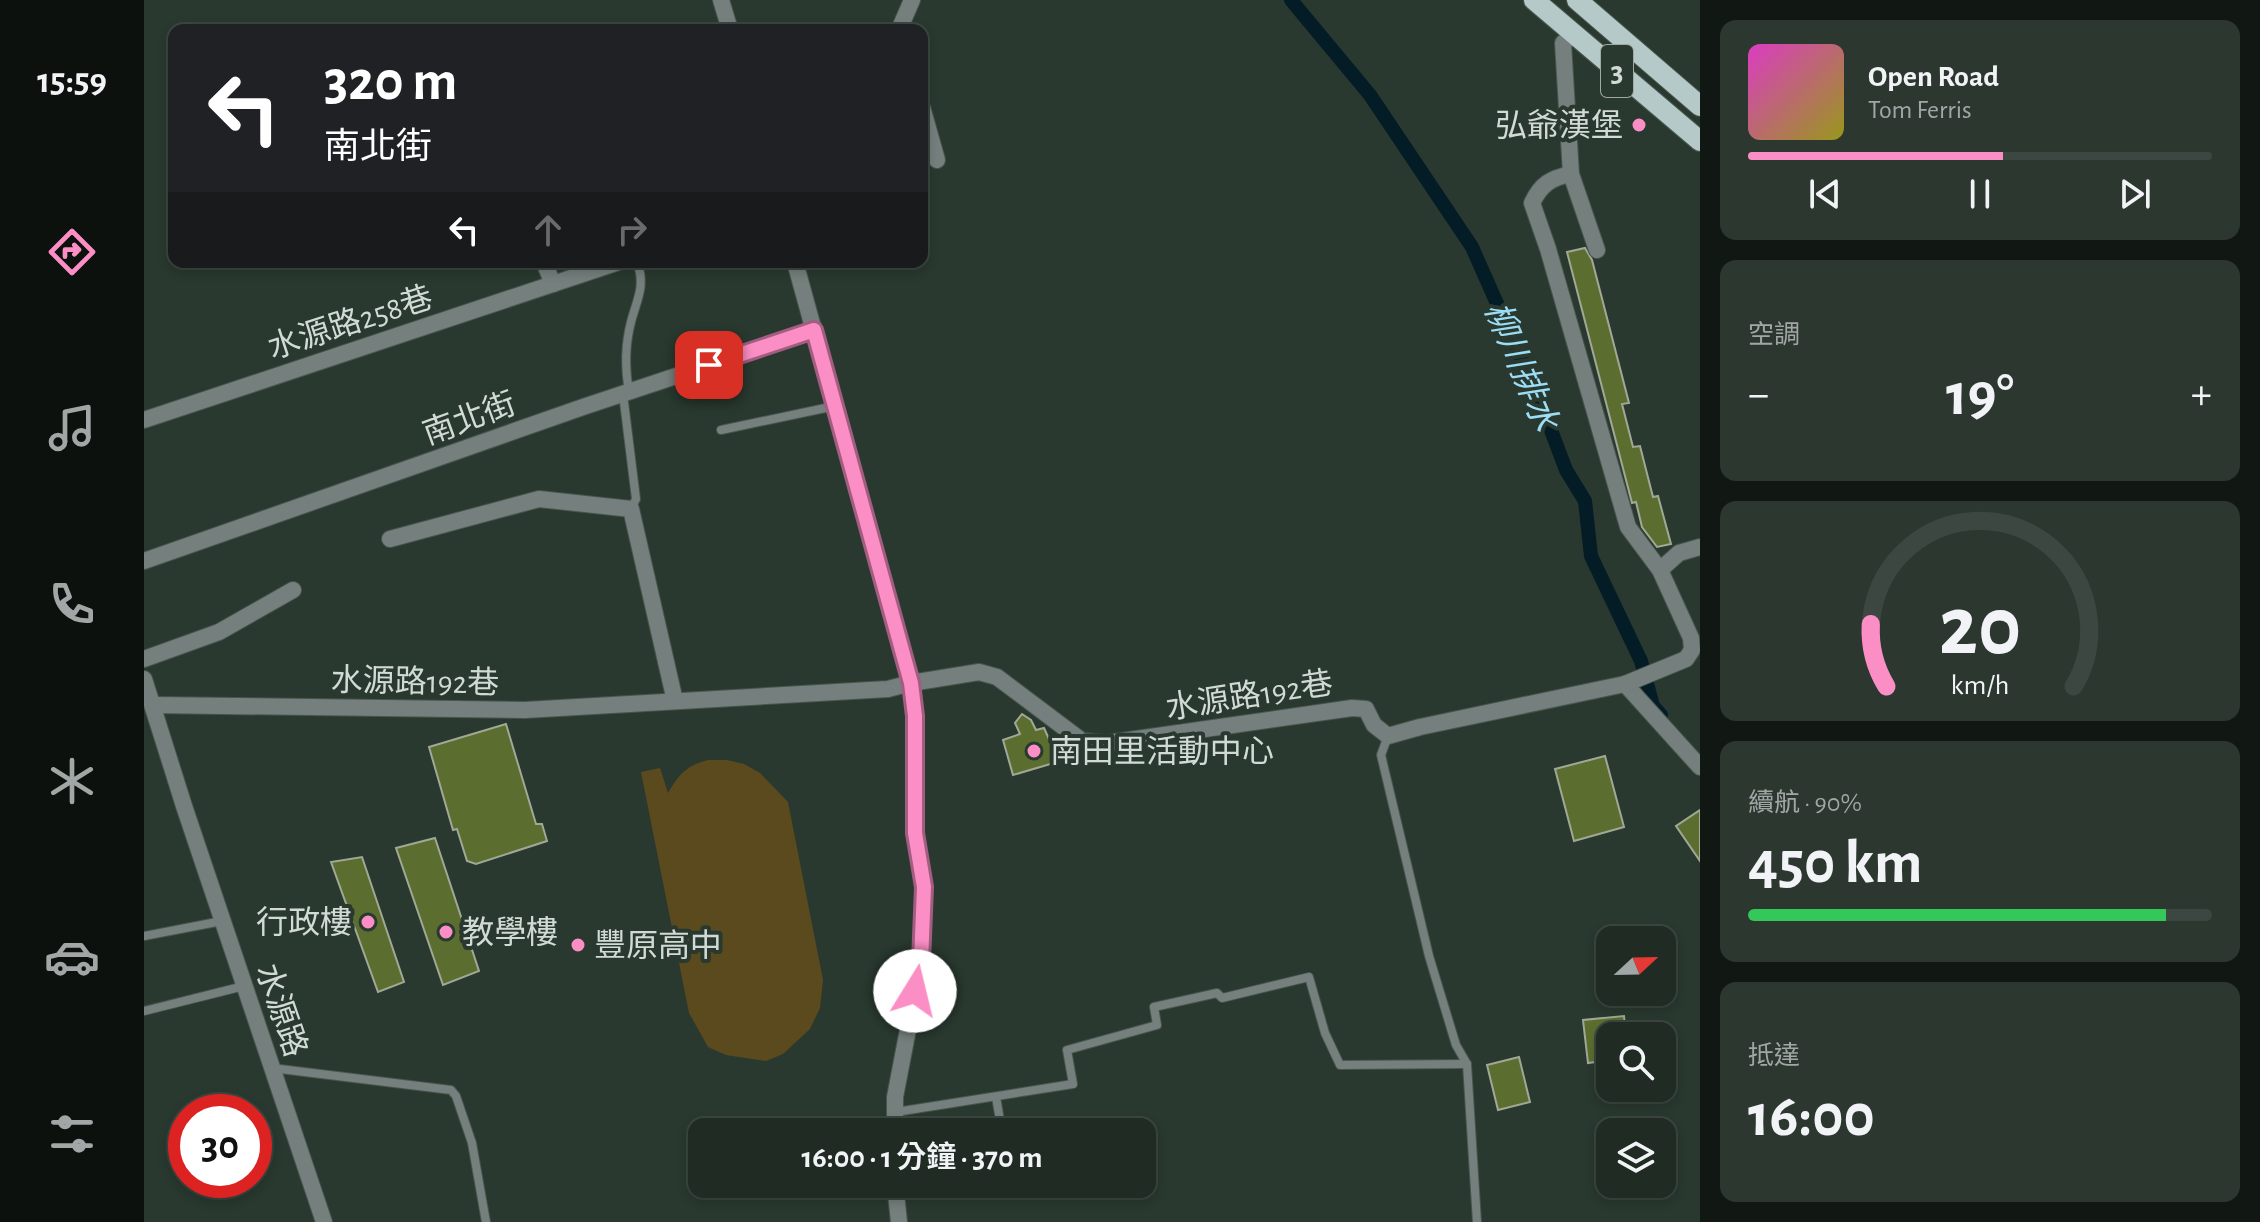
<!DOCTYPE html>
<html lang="zh-TW">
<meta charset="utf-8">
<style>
:root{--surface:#1f2b23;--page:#2c3730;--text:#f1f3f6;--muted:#a1a7a6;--line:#3c4741;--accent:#fb8fc5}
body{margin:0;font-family:"Alegreya Sans","Noto Sans TC",sans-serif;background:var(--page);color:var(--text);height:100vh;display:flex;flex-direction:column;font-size:30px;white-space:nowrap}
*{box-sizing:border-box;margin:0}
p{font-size:26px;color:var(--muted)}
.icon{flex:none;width:44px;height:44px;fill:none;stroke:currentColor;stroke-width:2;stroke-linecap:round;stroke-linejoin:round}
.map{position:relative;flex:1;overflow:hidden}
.details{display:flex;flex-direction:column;gap:20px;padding:20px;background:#111813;width:560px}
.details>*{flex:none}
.top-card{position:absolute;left:24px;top:24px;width:760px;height:244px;border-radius:16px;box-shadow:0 4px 12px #0003,0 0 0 2px var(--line);background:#202124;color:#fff;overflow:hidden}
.needle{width:52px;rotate:68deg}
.fabs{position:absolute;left:1452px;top:926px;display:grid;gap:16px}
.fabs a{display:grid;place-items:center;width:80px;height:80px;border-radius:16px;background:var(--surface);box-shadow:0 4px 12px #0003,0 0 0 2px var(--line);font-size:40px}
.speed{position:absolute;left:24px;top:1094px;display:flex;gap:16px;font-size:40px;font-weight:700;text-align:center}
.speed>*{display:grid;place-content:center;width:104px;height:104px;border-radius:50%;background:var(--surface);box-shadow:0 4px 12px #0003,0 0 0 2px var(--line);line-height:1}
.speed .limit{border:12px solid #d22;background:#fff;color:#111}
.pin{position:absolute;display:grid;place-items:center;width:68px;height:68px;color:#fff;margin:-34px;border-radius:16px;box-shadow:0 4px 12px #0006}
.me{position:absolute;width:88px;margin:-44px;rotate:9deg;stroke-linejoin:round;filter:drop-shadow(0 0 6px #0008)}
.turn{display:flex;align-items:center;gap:28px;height:168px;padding:0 24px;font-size:36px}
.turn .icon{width:104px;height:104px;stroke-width:2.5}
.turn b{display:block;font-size:56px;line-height:68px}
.lanes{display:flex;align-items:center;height:76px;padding:0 24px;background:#0003;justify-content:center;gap:40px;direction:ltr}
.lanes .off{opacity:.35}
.big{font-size:60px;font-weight:600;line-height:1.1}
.details .widget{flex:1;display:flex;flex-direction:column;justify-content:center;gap:12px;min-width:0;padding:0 28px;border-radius:16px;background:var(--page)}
.details .dial{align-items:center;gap:0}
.dial svg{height:208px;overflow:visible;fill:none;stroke:var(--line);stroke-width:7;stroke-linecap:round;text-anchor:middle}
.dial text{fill:var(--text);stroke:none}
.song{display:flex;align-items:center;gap:24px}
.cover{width:96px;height:96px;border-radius:12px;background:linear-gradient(135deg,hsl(310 70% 55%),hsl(60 70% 35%))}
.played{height:8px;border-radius:4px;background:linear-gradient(90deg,var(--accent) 55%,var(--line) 55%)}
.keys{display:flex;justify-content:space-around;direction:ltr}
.heat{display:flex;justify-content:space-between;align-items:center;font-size:44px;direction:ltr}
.charge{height:12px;border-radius:6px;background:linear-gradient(90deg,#34c759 90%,var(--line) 0)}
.trip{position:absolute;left:544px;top:1118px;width:468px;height:80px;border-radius:16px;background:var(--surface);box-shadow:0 4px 12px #0003,0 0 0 2px var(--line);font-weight:600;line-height:80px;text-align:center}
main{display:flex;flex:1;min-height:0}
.tabs{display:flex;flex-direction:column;width:144px;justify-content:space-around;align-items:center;background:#0c110e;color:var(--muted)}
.tabs .icon{width:56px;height:56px}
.tabs .on{color:var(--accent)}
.tabs b{font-size:36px;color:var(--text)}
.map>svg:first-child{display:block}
</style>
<main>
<nav class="tabs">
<b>15:59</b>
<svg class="icon on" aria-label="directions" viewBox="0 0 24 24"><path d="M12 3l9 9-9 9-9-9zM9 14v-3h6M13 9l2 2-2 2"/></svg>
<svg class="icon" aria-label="music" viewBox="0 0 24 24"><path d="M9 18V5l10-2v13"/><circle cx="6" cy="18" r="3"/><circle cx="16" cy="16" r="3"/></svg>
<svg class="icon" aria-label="phone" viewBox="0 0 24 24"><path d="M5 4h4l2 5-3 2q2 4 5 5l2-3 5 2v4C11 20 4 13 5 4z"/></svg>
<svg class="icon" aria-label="climate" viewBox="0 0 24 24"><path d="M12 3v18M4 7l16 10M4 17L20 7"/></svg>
<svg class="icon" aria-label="car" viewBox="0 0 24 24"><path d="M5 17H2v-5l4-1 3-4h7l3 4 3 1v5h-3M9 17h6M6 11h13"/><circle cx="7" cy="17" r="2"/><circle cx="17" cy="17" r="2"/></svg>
<svg class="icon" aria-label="filters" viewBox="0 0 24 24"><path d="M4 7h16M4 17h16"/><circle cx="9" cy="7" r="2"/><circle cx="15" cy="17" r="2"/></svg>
</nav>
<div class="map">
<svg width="1556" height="1222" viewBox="0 0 1556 1222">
<rect width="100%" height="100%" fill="#29392f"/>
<!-- green -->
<path fill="#5b4a1d" d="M565 760H583L600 764 616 773 644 802 679 980 676 1008 666 1029 639 1054 622 1061 582 1055 564 1047 545 1013 497 772 516 768 524 793C534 775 544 764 565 760Z"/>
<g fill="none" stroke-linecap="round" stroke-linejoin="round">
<!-- canal -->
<path stroke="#031c25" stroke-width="14" d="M1147 0 1226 95 1328 247 1394 396 1422 470 1441 501 1447 556 1497 661 1509 706 1517 715"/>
</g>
<!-- building -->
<g fill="#5c6e2f" stroke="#a1a896" stroke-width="2">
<path d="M1441 248 1448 260 1485 403 1478 404 1489 447 1496 446 1509 497 1514 496 1527 544 1513 547 1498 527 1492 502 1488 503 1423 252Z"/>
<path d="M878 714 887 720 892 730 900 728 905 739 910 738 916 743 920 760 869 775 859 740 876 734 871 723Z"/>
<path d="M362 724 392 824H398L403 841 332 864 323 861 313 829 309 830 285 747Z"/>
<path d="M1461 756 1480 827 1430 841 1411 769Z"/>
<path d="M1556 810V861L1532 826Z"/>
<path d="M291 838 335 971 299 985 252 848Z"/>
<path d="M218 857 260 982 234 992 187 862Z"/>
<path d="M1480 1016 1482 1036H1466V1060L1444 1063 1439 1020Z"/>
<path d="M1375 1057 1386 1102 1354 1110 1343 1065Z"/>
</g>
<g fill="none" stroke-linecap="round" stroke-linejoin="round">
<!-- service casing -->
<g stroke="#47564d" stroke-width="10">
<g id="service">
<path d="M485 391C481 369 481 345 487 322 493 299 502 286 493 262"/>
<path d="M479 394 492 499 487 509"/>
<path d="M577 430 691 406"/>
<path d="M1244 736 1237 755 1285 956 1312 1045 1323 1064 1333 1222"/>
<path d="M0 936 78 921"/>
<path d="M0 1011 100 986"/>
<path d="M128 1068 307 1090 312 1096 328 1143 342 1222"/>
<path d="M852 1097 858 1132"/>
<path d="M752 1112 929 1084 923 1050 1013 1025 1010 1007 1073 993 1078 998 1165 977 1181 1033 1196 1065 1323 1064"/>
</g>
</g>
<!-- minor casing -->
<g stroke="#47564d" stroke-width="18">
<g id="minor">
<path d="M577 0 586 30"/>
<path d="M755 30 768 0"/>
<path d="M1430 34 1419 43 1427 174 1453 250"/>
<path d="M778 107 793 160"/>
<path d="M400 262 409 284"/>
<path d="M651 262 767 683 771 716V833L780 887 777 962 751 1097V1132"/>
<path d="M0 420 475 262"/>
<path d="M246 539 395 499 487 509 531 701"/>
<path d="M0 561 439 407 670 330"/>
<path d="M1516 570 1535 553 1556 547"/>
<path d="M0 659 75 632 149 590"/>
<path d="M1481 684 1556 767"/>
<path d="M10 705 381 710 744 689 767 683 835 672 853 677 938 741 964 743 1208 708 1222 709 1230 725 1244 736 1276 727 1481 684 1542 659 1548 650 1547 638 1516 570 1484 527 1404 249 1388 203C1397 184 1407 178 1427 174"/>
<path d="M751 1184 755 1222"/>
</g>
</g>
<!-- tertiary casing -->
<g stroke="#47564d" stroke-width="18">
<path id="tertiary" d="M0 679 40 806 180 1222"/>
</g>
<!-- primary casing -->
<g stroke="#47564d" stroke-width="22">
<g id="primary">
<path d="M1390 0 1556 141"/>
<path d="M1433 0 1556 106"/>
</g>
</g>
<!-- service -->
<use href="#service" stroke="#757f7e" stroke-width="8"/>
<!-- minor -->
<use href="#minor" stroke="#757f7e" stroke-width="16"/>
<!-- tertiary -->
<use href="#tertiary" stroke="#757f7e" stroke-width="16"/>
<!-- primary -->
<use href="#primary" stroke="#b5cac8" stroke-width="20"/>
</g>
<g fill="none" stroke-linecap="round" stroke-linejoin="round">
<!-- route casing -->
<g stroke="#a35d80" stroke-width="20">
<path id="route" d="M565 365 670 330 767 683 771 716V833L780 887 777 962 771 991"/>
</g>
<!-- route -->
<use href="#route" stroke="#fb8fc5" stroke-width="14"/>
</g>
<!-- markers -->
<g fill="#fb8fc5" stroke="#29392f" stroke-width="3">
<circle cx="1495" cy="125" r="8"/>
<circle cx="890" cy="751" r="8"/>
<circle cx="224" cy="922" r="8"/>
<circle cx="302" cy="932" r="8"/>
<circle cx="434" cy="945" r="8"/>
</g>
<g text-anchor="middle" stroke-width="8" stroke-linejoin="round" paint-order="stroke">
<!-- shield labels -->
<rect fill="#29392f" stroke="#9faaa2" stroke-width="2" x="1457" y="45" width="32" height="52" rx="6"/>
<g font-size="30" font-weight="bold" fill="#d1dad4">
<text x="1473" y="81">3</text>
</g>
<!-- poi labels -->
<g font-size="32" fill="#d1dad4" stroke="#29392f" text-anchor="start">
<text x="1479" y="136" text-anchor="end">弘爺漢堡</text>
<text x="906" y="762">南田里活動中心</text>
<text x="208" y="933" text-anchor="end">行政樓</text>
<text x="318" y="943">教學樓</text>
<text x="450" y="956">豐原高中</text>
</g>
<!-- street labels -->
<g font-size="32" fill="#d1dad4" stroke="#29392f">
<text transform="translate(206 322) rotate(-18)" y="11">水源路258巷</text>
<text transform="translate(325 418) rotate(-20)" y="11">南北街</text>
<text transform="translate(271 681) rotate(1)" y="11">水源路192巷</text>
<text transform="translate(1105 695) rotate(-9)" y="11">水源路192巷</text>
<text transform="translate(138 1010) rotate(71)" y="11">水源路</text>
</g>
<!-- water labels -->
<g font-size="34" font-style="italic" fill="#9cdcf4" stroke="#29392f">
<text transform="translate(1378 366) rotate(67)" y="12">柳川排水</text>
</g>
</g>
</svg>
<div class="fabs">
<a><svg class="needle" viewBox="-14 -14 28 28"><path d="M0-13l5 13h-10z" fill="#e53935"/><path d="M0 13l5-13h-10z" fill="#a1a7a6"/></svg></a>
<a><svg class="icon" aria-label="search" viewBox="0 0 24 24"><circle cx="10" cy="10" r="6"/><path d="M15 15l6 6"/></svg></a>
<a><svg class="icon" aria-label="layers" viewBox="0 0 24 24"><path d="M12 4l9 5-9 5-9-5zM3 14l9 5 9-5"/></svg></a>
</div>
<div class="speed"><div class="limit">30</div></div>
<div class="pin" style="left:565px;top:365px;background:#d93025"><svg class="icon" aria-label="arrive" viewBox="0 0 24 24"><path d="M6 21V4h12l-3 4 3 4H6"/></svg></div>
<svg class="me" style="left:771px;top:991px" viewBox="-20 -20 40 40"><circle r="19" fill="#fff"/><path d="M0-13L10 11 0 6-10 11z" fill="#fb8fc5"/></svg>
<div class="trip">16:00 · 1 分鐘 · 370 m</div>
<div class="top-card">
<div class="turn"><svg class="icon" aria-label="left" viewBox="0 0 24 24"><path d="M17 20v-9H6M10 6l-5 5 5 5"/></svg><div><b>320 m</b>南北街</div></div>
<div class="lanes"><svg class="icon" aria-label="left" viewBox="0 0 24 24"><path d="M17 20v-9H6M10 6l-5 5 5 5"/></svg><svg class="icon off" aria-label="ahead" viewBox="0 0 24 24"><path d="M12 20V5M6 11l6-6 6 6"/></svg><svg class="icon off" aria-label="right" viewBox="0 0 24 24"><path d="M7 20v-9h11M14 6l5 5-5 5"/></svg></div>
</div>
</div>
<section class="details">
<div class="widget">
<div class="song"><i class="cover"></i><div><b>Open Road</b><p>Tom Ferris</p></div></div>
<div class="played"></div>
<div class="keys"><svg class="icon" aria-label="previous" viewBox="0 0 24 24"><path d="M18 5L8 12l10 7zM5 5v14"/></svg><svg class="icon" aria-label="pause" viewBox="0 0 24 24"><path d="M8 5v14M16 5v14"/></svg><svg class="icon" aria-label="next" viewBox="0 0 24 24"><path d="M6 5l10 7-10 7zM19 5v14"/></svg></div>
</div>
<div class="widget"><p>空調</p>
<div class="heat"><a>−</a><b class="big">19°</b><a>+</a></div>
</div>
<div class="widget dial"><svg viewBox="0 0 100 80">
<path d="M14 69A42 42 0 1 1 86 69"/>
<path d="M14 69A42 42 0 0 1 8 45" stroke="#fb8fc5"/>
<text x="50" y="56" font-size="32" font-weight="700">20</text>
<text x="50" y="72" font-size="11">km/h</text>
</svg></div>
<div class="widget"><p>續航 · 90%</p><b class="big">450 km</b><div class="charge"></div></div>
<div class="widget"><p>抵達</p><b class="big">16:00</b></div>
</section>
</main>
